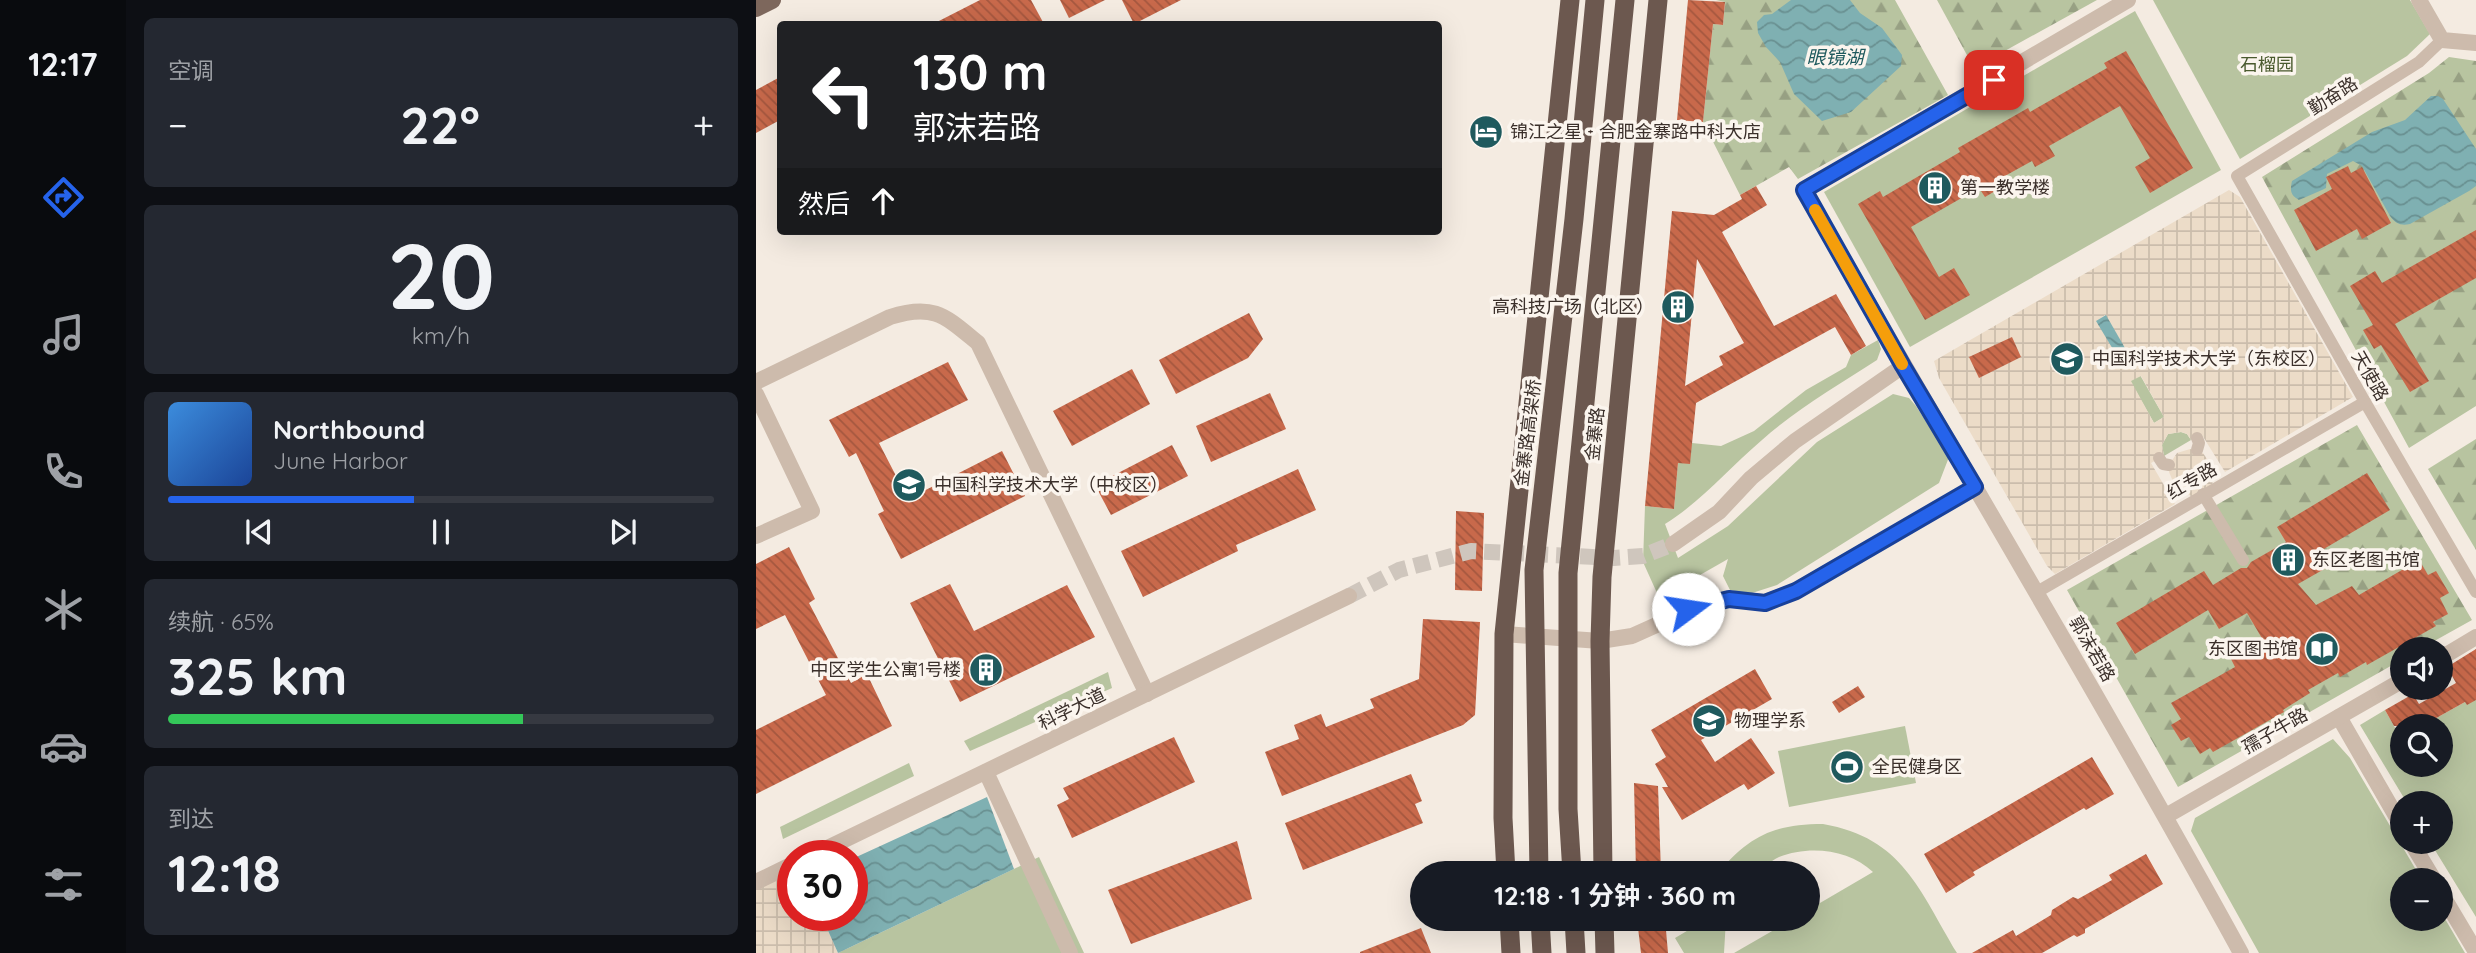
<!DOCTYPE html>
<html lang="zh">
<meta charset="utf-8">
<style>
:root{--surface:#171b24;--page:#242831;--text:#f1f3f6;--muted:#9ea1a6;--line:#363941;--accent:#2563eb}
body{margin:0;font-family:Quicksand,"Noto Sans SC",sans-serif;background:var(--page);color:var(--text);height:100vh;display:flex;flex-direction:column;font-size:26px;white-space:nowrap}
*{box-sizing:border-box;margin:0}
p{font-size:23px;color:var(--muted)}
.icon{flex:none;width:38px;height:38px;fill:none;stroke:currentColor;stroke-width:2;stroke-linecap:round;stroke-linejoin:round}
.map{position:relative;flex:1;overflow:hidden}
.panel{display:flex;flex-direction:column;gap:18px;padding:18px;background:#0d0f14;width:630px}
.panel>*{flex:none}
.hud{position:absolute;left:21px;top:21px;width:665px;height:214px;border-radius:7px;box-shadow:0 7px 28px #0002;background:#202124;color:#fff;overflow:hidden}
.fabs{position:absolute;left:1634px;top:637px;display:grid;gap:14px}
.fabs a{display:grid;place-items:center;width:63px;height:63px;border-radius:50%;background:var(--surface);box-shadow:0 7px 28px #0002;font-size:35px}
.speed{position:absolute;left:21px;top:840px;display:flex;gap:14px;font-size:35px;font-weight:700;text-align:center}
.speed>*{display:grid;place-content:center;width:91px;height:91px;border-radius:50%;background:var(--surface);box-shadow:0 7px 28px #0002;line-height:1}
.speed .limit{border:10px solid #d22;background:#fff;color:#111}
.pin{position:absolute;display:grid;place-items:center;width:60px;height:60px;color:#fff;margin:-30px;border-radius:14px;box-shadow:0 4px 10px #0006}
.me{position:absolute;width:77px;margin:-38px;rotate:76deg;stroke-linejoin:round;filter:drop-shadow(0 0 5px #0008)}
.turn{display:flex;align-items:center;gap:24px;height:147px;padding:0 21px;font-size:32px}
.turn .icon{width:91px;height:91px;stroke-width:2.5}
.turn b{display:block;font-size:49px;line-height:60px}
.then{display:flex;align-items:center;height:66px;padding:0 21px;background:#0003;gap:14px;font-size:26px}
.big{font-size:52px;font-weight:700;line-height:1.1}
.panel .card{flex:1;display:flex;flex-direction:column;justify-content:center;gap:10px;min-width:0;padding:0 24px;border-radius:10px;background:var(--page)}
.panel .dial{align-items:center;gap:0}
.dial b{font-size:91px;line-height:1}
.song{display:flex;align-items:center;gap:21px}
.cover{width:84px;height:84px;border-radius:10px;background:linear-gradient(135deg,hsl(210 70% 55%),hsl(220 70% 35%))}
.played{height:7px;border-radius:4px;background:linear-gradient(90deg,var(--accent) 45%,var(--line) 45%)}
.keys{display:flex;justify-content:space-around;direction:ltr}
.heat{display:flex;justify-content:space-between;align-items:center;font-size:38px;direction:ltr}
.charge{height:10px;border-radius:5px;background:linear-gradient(90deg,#34c759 65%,var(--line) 0)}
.trip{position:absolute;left:654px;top:861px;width:410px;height:70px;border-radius:35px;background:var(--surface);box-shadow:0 7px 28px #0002;font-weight:700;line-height:70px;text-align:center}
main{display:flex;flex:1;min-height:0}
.menu{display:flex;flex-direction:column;width:126px;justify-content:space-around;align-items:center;background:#090b0e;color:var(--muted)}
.menu .icon{width:49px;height:49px}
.menu .active{color:var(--accent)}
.menu b{font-size:32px;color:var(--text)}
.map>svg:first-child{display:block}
</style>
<main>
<nav class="menu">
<b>12:17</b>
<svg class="icon active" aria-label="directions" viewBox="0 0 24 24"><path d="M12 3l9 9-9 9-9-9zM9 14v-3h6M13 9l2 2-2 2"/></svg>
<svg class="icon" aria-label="music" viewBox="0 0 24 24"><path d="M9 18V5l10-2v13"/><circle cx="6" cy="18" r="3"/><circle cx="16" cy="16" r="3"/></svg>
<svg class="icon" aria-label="phone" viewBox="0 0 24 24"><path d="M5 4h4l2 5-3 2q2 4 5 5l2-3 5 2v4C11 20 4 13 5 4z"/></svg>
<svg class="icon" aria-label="climate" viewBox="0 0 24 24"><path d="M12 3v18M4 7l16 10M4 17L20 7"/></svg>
<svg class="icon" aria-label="car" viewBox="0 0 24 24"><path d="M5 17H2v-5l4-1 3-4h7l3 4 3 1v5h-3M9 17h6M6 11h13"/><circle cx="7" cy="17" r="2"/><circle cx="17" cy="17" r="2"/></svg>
<svg class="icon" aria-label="filters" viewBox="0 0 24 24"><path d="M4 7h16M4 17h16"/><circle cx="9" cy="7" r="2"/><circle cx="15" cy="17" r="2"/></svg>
</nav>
<section class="panel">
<div class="card"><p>空调</p>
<div class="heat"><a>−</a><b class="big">22°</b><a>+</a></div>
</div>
<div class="card dial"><b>20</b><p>km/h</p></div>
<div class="card">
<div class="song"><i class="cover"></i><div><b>Northbound</b><p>June Harbor</p></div></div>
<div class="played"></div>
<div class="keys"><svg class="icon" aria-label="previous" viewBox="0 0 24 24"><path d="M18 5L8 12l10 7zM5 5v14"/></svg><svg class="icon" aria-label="pause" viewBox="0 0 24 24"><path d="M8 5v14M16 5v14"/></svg><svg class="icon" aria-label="next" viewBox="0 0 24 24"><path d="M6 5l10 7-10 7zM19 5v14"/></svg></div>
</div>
<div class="card"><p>续航 · 65%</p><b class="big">325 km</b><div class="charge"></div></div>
<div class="card"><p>到达</p><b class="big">12:18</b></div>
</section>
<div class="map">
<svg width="1720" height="953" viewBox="0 0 1720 953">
<defs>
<pattern id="forest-firs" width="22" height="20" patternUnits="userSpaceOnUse" patternTransform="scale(1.75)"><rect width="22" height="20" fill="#b8c4a0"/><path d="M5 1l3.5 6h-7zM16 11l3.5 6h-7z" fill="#97a083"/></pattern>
<pattern id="plaza-grid" width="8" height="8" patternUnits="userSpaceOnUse" patternTransform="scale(1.75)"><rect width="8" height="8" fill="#ecdcc8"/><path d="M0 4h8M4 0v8" fill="none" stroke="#cbbdac"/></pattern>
<pattern id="water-waves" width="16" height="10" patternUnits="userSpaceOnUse" patternTransform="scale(1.75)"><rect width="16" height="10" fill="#7fb0b2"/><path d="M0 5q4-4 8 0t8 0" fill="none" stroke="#699091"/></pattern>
<pattern id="building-back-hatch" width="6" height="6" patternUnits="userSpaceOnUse" patternTransform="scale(1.75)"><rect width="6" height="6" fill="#c8694b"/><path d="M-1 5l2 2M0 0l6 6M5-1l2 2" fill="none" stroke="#a4573f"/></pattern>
</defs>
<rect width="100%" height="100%" fill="#f4ebe1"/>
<!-- green -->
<g fill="#b8c4a0">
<path d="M1397 0H1654L1674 34 1651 56 1484 159Z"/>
<path d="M1379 11 1465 170 1154 347 1068 192Z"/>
<path d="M1122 340 1125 349 1121 360C1082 385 1041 409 1006 440 973 468 946 501 909 524L922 558 972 526 1061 442 1137 394 1153 398 1160 406 1193 457 1183 483 1021 585 993 594 974 590 967 576 972 559 937 579 933 574 901 593 887 562 889 506 918 509 922 463 936 443 965 446 998 431 1050 390 1090 367 1095 355Z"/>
<path d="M1384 375 1408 417 1398 423 1374 381Z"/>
<path d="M1425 432 1431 434 1435 440 1408 456 1406 445 1412 434Z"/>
<path d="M352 672 356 688 214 751 208 741Z"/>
<path d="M1720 700V917L1674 842H1685V803H1651L1604 725 1629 710 1647 742V765H1685V726H1666L1709 702Z"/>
<path d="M1149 726 1160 783 1033 807 1022 751Z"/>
<path d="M1577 739 1594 758 1666 880H1647V919H1685V912L1709 953H1503L1435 831 1439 818Z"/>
<path d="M153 763 158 776 27 839 24 827Z"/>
<path d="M1067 824C1147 838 1163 890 1201 953H978L1037 919H1052V910L1117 872C1093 849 1053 845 1023 857 1014 861 1004 872 995 873 984 875 972 873 962 873 993 836 1018 824 1067 824Z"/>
<path d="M283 857 328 953H82Z"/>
<path d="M942 919H970L968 953H928L919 938 941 925Z"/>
</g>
<!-- forest -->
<g fill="url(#forest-firs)">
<path d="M960 0H1139L1192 95 1042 179 1033 167 984 195 947 122 957 24 967 25 969 2Z"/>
<path d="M1181 0H1341L1218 68Z"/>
<path d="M1693 57 1720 61V406L1653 448 1506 177 1673 73Z"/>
<path d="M1601 425 1716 620 1664 649H1647V659L1422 787 1311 590Z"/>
<path d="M1720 439V550L1672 469Z"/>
</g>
<!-- plaza -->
<g fill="url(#plaza-grid)" fill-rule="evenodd">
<path d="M1473 190 1484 197 1597 397 1469 472 1446 435 1435 440 1431 434 1425 432 1412 434 1406 445 1408 456 1395 463 1419 504 1299 574 1291 566 1183 378 1178 361ZM1349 315 1373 356 1364 361 1341 321ZM1385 376 1408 417 1398 423 1375 381Z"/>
<path d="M1434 449 1447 453 1455 465 1457 489 1439 499 1418 484 1413 472V465L1421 453Z"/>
<path d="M37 864V915H65L82 953H0V882Z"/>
</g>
<!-- water -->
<g fill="url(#water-waves)">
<path d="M1035 0H1094L1104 13 1126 28 1146 55 1145 66 1095 112 1066 121 1038 94 1024 62 1010 47 1002 33 1001 22 1008 15 1016 14Z"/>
<path d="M1675 96H1682L1687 99 1720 149V186L1713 191 1654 224C1645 226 1640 224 1634 216L1606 166 1597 161 1571 174 1570 188 1566 190 1543 200C1534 195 1534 190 1536 181L1616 132 1649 120Z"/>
<path d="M1350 315 1373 355 1364 361 1340 321Z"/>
<path d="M231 797 258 869 82 953 65 915H96V859Z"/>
</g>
<!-- building -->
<g fill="url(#building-back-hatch)" fill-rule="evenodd">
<path d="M224 0H275L288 24H177Z"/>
<path d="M304 0H349L313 18Z"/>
<path d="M366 0H425L378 24Z"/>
<path d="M932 0 969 2 967 25 957 24 947 122 921 120Z"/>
<path d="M1370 51 1437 168 1394 193 1379 167 1394 158 1364 106 1293 146 1299 156 1279 167 1276 161 1247 177 1251 184 1229 197 1223 188 1155 227 1183 277 1198 268 1214 295 1169 320 1102 204 1124 191 1127 197 1204 152 1202 148 1272 108 1274 112 1351 68 1348 63Z"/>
<path d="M24 77V120L0 133V90Z"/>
<path d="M1592 166 1595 173 1606 167 1635 223 1606 239 1601 229 1560 251 1538 210 1576 189 1570 177Z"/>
<path d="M1000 186 1011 205 966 232 1018 326 1080 294 1110 346 1095 355 1079 327 940 403 934 464 922 463 918 509 889 506 916 211 958 215 986 199 984 195ZM941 259 988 343 963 356 967 365 929 386Z"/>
<path d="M1720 230V278L1639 324 1673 381 1654 392 1625 345 1618 349 1607 330 1617 325 1594 286 1619 271 1626 283Z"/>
<path d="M493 313 507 339 492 358 420 394 403 360Z"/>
<path d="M1256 337 1265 357 1223 378 1213 357Z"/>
<path d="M192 362 212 400 123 443 152 499 246 451 269 496 145 559 122 514 128 511 100 453 93 457 73 420Z"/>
<path d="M376 369 394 404 316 446 297 411Z"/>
<path d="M514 393 530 429 455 462 440 426Z"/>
<path d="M416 445 432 476 355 515 339 485Z"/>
<path d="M542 469 560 510 480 545 482 551 387 597 365 551Z"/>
<path d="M1611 473 1634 510 1561 553 1570 568 1542 584 1560 605 1596 586 1603 595 1663 560 1672 575 1680 571 1693 593 1684 598 1692 614 1677 622 1680 626 1611 665 1610 662 1584 677 1582 673 1552 690 1554 693 1527 710 1528 712 1457 752 1454 748 1444 754 1433 737 1425 741 1415 725 1425 719 1415 703 1479 667 1474 657 1507 640 1491 613 1463 629 1452 610 1379 654 1360 623 1448 571 1457 585 1485 568H1491L1495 562 1530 542 1521 527Z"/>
<path d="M700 511 728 513 726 591 699 590Z"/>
<path d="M33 547 59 599 53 603 95 683 111 674 136 726 0 794V730L70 695 29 615 0 629V564Z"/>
<path d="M194 584 218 631 311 585 339 637 204 702 154 603Z"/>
<path d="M667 619 724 622 719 715 707 725 526 796 509 752 543 739 538 725 565 714 570 727 618 708 614 699 663 679Z"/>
<path d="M1720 649V700L1711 705 1709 702 1666 726H1638L1629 710 1657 694 1663 704 1700 683 1691 667Z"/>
<path d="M999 669 1016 699 945 740 959 762 995 738 1019 773 992 790 988 784 926 820 906 787H912L899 764 910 757 895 730Z"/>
<path d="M1102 686 1109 697 1083 713 1076 702Z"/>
<path d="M418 737 439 782 316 838 301 805 313 799 307 788Z"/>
<path d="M1336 757 1358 794 1330 810 1328 808 1217 872 1219 875 1190 893 1168 854Z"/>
<path d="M655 774 666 801 659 804 667 823 547 870 529 823Z"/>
<path d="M878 783 902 786 905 873H880Z"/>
<path d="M481 841 496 899 375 944 352 890Z"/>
<path d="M1390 854 1407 884 1329 929V933L1321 937 1318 935 1286 953H1216L1257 930 1260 936 1295 915 1296 910 1317 897 1322 899 1356 880 1353 875Z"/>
<path d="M881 919H909L912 953H885Z"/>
<path d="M665 928 675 953H604V952Z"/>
</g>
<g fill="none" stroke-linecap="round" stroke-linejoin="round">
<!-- minor-tunnel -->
<path stroke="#cfc6bd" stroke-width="16" stroke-dasharray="16 8" stroke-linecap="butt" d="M593 596 643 570 715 551 858 558 887 556 917 544"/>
<!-- pedestrian -->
<g stroke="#cdbbac" stroke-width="12">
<path d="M1686 40 1663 62 1481 176 1609 402 1720 592"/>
<path d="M1441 438 1443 443 1441 450"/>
<path d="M1403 458 1407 464 1413 465"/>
<path d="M1447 494 1487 560"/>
<path d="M1281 592 1609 402"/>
</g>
<!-- minor -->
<g stroke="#cdbbac" stroke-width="16">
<path d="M1372 0 1048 190C1192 445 1344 696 1485 953"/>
<path d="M1663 0 1686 40 1720 43"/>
<path d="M0 382 134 317C178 303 189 316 222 343L391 694"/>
<path d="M0 394 56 511 0 536"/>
<path d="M917 544 963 512 995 478 1039 441 1147 366"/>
<path d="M932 609 973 599 1009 602 1039 591 1219 487"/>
<path d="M748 634 844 641 876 636 916 618"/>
<path d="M1685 658 1720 637"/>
<path d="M1583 717 1647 828"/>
<path d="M230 772 314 953"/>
<path d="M1410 816 1647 680"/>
<path d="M1655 842 1678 880"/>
<path d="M55 856 593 596"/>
<path d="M0 882 37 864"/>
<path d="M1685 893 1720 952"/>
</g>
<!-- primary -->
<path stroke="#7d675c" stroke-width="18" d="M0 8 16 0"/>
<!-- trunk -->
<g stroke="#6c584f" stroke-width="19">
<path d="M750 873 747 818 748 634 814 0"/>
<path d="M847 873 844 641 846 577 902 0"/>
<path d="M753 919 755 953"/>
<path d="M784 919 786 953"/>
<path d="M818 919 820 953"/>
<path d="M848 919 849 953"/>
</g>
<!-- trunk-bridge -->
<g stroke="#6c584f" stroke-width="19">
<path d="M783 873 778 570 818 219 839 0"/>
<path d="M816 873 812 809V573L869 0"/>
</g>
</g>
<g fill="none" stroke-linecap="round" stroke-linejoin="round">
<!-- route casing -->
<g stroke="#184099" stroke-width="18">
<path id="route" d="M932 609 973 599 1009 603 1040 591 1219 487 1147 366 1048 190 1238 80"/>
</g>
<!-- route -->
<use href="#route" stroke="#2563eb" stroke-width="12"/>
<!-- slow -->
<path stroke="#f59e0b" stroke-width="12" d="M1059 210 1146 364"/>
</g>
<!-- icons -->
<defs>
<g id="hotel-disc" transform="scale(1.75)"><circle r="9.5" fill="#1f5a5e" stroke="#fbf5ee"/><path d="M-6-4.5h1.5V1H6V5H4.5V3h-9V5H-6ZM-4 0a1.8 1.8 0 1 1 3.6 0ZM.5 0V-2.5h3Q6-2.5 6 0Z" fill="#fff"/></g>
<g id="building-disc" transform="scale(1.75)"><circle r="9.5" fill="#1f5a5e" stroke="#fbf5ee"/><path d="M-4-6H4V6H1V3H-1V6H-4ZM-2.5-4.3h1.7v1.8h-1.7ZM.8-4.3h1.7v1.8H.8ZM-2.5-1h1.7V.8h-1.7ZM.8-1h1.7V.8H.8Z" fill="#fff"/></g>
<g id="university-disc" transform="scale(1.75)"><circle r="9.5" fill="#1f5a5e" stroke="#fbf5ee"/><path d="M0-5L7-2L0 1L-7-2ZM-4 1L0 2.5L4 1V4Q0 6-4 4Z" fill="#fff"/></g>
<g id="library-disc" transform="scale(1.75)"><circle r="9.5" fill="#1f5a5e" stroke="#fbf5ee"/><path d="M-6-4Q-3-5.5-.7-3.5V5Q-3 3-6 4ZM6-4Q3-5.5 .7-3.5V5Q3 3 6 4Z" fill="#fff"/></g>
<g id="stadium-disc" transform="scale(1.75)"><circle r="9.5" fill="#1f5a5e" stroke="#fbf5ee"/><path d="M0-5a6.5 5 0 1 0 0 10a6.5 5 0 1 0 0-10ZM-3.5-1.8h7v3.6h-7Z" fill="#fff"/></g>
</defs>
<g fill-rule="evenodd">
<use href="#hotel-disc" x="730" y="132"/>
<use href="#building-disc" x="1179" y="188"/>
<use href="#building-disc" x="922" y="307"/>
<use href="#university-disc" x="1311" y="359"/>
<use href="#university-disc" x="153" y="485"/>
<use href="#building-disc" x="1532" y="560"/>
<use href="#library-disc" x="1566" y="649"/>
<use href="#building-disc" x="230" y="670"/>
<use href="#university-disc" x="953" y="721"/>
<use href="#stadium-disc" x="1091" y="767"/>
</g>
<g text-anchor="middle" stroke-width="7" stroke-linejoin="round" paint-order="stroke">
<!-- park labels -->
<g font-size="18" fill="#4a5a2e" stroke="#fbf5ee">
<text x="1511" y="71">石榴园</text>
</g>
<!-- street labels -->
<g font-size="18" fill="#3b302b" stroke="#fbf5ee">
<text transform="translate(1577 96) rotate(-32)" y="6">勤奋路</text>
<text transform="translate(1614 376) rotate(60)" y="6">天使路</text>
<text transform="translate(772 433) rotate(-83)" y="6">金寨路高架桥</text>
<text transform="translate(839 434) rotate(-84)" y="6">金寨路</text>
<text transform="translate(1436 481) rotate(-30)" y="6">红专路</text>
<text transform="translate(1336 649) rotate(60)" y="6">郭沫若路</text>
<text transform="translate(316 709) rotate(-26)" y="6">科学大道</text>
<text transform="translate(1519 731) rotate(-30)" y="6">孺子牛路</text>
</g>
<!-- poi labels -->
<g font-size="18" fill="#3b302b" stroke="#fbf5ee" text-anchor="start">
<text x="754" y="138">锦江之星 - 合肥金寨路中科大店</text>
<text x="1204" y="194">第一教学楼</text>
<text x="898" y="313" text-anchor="end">高科技广场（北区）</text>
<text x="1336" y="365">中国科学技术大学（东校区）</text>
<text x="178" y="491">中国科学技术大学（中校区）</text>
<text x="1556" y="566">东区老图书馆</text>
<text x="1542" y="655" text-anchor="end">东区图书馆</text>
<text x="205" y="676" text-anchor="end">中区学生公寓1号楼</text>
<text x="978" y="727">物理学系</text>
<text x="1116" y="773">全民健身区</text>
</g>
<!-- water labels -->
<g font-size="19" font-style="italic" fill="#1f5a5e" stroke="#fbf5ee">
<text x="1079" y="64">眼镜湖</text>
</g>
</g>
</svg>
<div class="fabs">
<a><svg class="icon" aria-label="sound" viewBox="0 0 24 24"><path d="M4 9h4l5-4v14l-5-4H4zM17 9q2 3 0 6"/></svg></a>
<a><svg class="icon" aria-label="search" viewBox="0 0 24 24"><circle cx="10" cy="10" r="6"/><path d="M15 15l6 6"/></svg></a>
<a>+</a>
<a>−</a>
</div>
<div class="speed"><div class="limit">30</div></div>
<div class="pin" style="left:1238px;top:80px;background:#d93025"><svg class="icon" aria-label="arrive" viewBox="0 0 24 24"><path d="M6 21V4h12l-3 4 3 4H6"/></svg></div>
<svg class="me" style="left:932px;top:609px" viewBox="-20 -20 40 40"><circle r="19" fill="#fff"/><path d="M0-13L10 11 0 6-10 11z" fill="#2563eb"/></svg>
<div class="trip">12:18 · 1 分钟 · 360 m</div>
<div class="hud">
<div class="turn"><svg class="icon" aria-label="left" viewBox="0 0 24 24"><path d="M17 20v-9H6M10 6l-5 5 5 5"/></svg><div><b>130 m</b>郭沫若路</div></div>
<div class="then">然后<svg class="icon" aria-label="ahead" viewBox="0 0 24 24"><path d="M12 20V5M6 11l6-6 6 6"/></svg></div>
</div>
</div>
</main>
